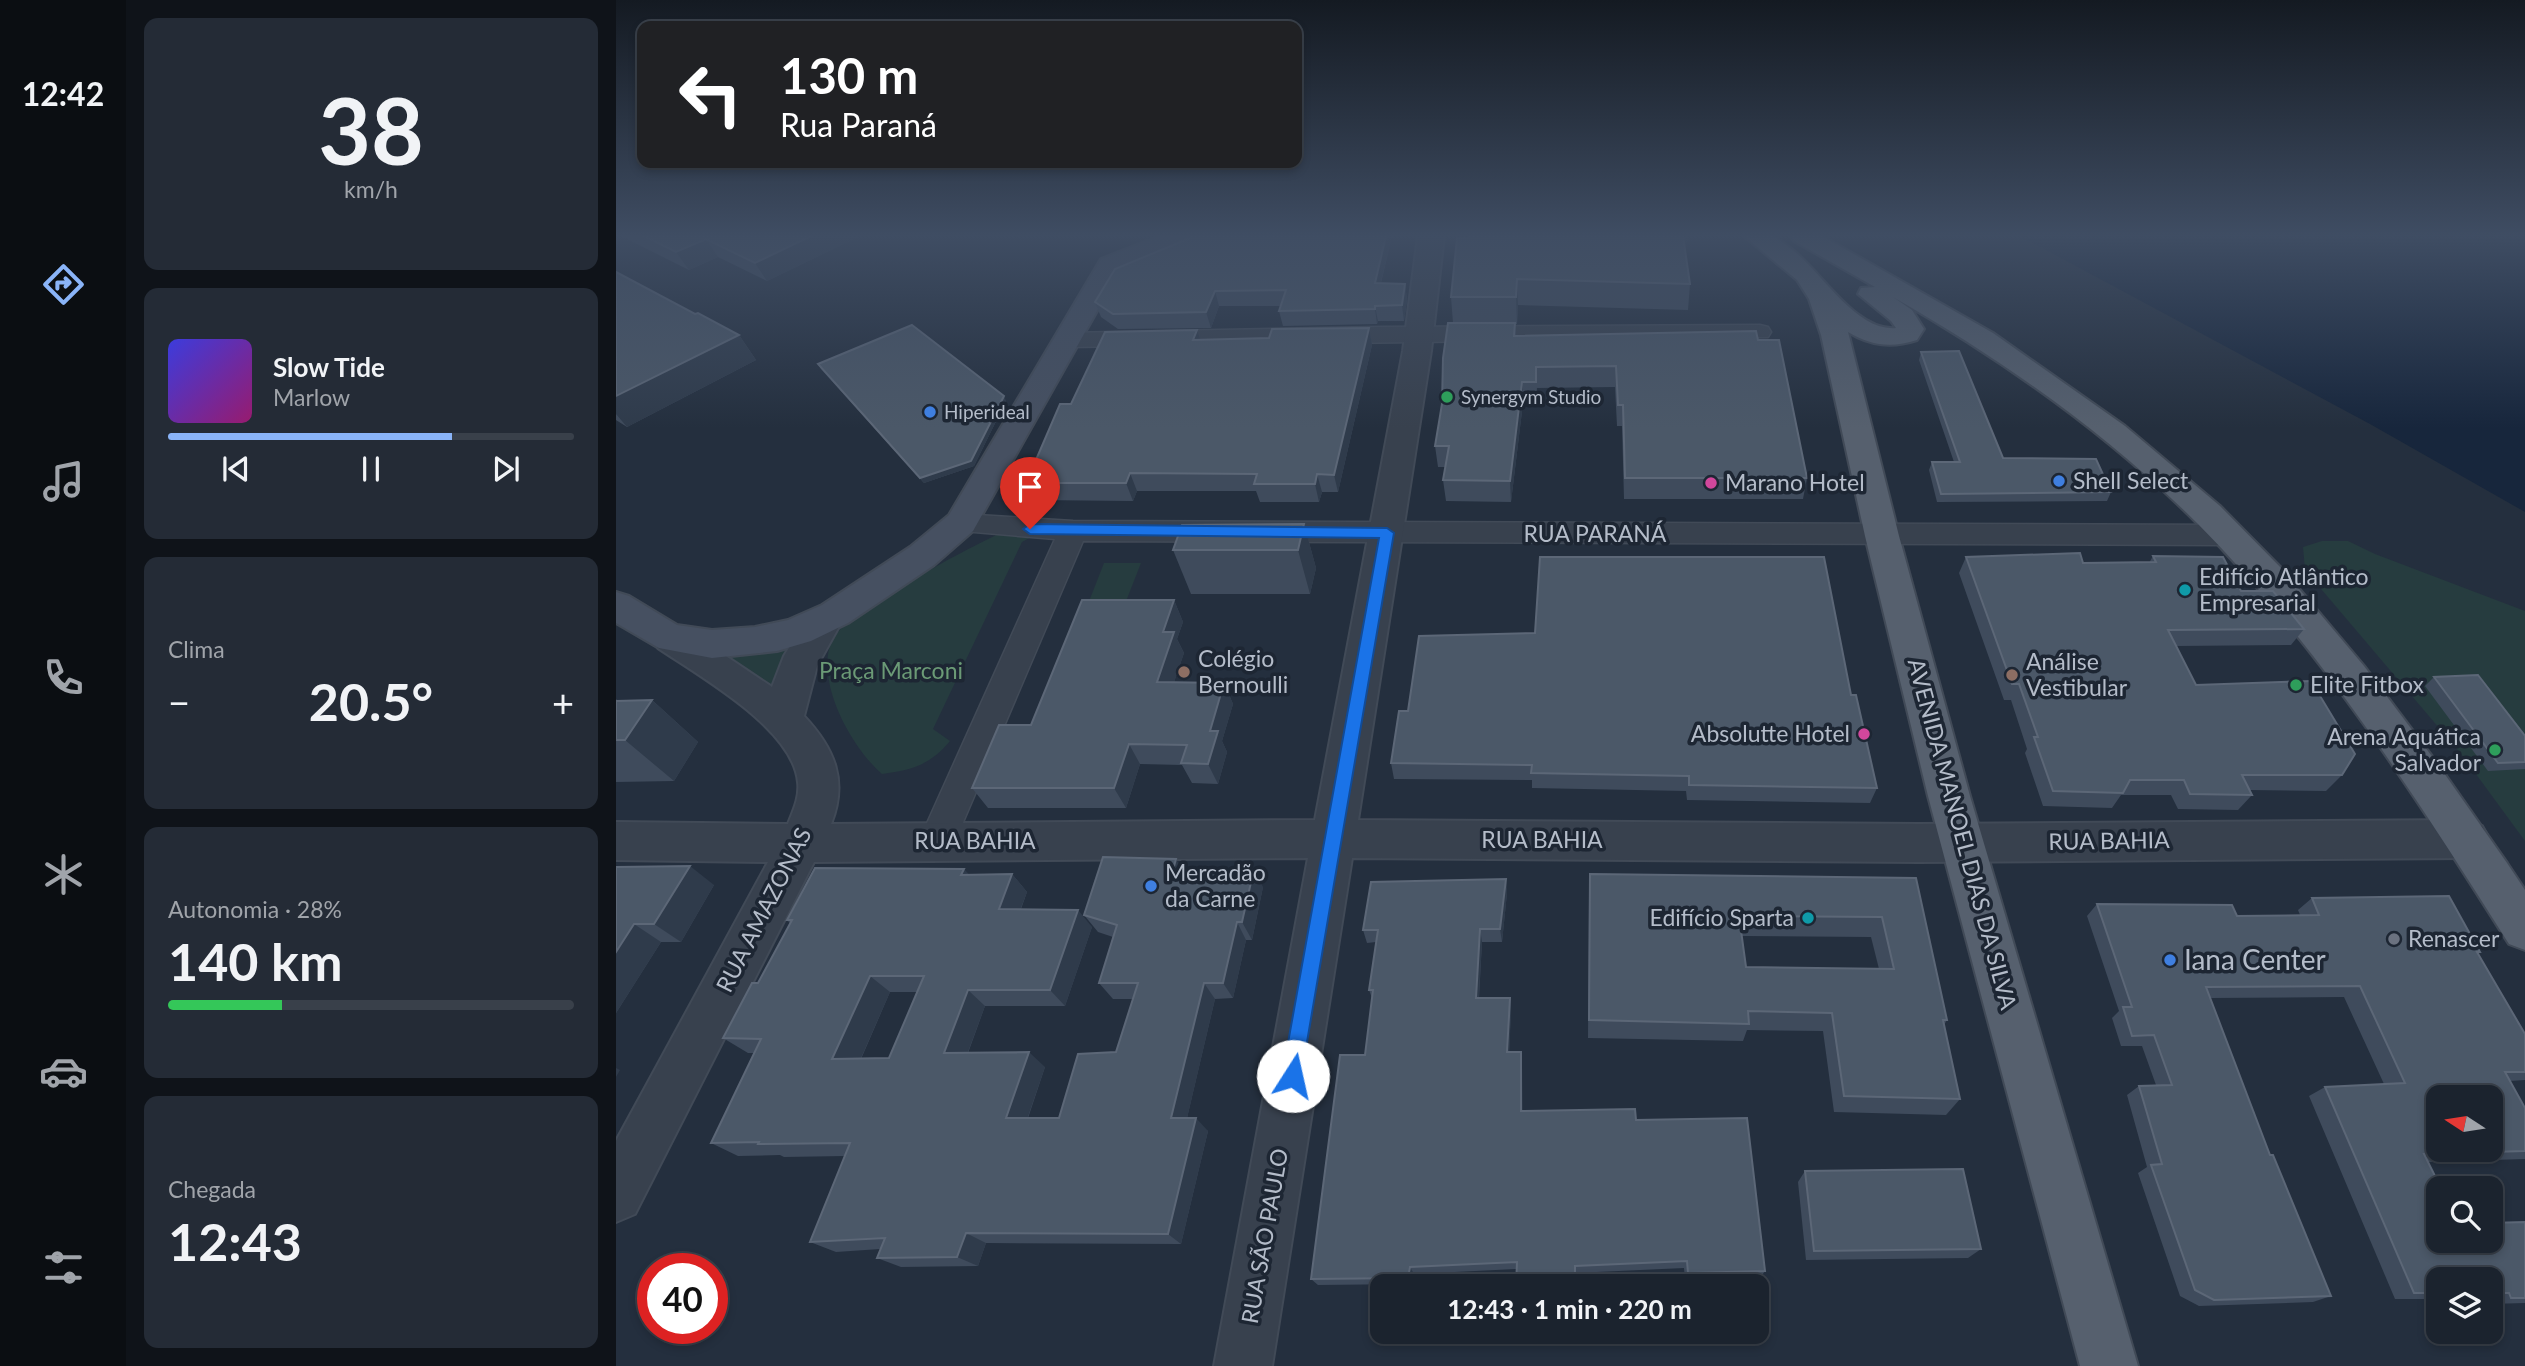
<!DOCTYPE html>
<html lang="pt">
<meta charset="utf-8">
<style>
:root{--surface:#1b232e;--page:#242b36;--text:#f1f3f6;--muted:#a0a4aa;--line:#39404a;--accent:#8ab4f8}
body{margin:0;font-family:Lato,sans-serif;background:var(--page);color:var(--text);height:100vh;display:flex;flex-direction:column;font-size:26px;white-space:nowrap}
*{box-sizing:border-box;margin:0}
p{font-size:23px;color:var(--muted)}
.icon{flex:none;width:38px;height:38px;fill:none;stroke:currentColor;stroke-width:2;stroke-linecap:round;stroke-linejoin:round}
.map{position:relative;flex:1;overflow:hidden}
.drawer{display:flex;flex-direction:column;gap:18px;padding:18px;background:#0f1319;width:490px}
.drawer>*{flex:none}
.guide{position:absolute;left:21px;top:21px;width:665px;height:147px;border-radius:14px;box-shadow:0 4px 10px #0003,0 0 0 2px var(--line);background:#202124;color:#fff;overflow:hidden}
.needle{width:46px;rotate:282deg}
.tools{position:absolute;left:1810px;top:1085px;display:grid;gap:14px}
.tools a{display:grid;place-items:center;width:77px;height:77px;border-radius:14px;background:var(--surface);box-shadow:0 4px 10px #0003,0 0 0 2px var(--line);font-size:35px}
.speed{position:absolute;left:21px;top:1253px;display:flex;gap:14px;font-size:35px;font-weight:700;text-align:center}
.speed>*{display:grid;place-content:center;width:91px;height:91px;border-radius:50%;background:var(--surface);box-shadow:0 4px 10px #0003,0 0 0 2px var(--line);line-height:1}
.speed .limit{border:10px solid #d22;background:#fff;color:#111}
.pin{position:absolute;display:grid;place-items:center;width:60px;height:60px;color:#fff;margin:-72px -30px;border-radius:50% 50% 50% 0;rotate:-45deg;box-shadow:0 0 7px #0007}
.pin .icon{rotate:45deg}
.me{position:absolute;width:77px;margin:-38px;rotate:10deg;stroke-linejoin:round;filter:drop-shadow(0 0 5px #0008)}
.turn{display:flex;align-items:center;gap:24px;height:147px;padding:0 28px;font-size:32px}
.turn .icon{width:91px;height:91px;stroke-width:2.5}
.turn b{display:block;font-size:49px;line-height:60px}
.big{font-size:52px;font-weight:700;line-height:1.1}
.drawer .card{flex:1;display:flex;flex-direction:column;justify-content:center;gap:10px;min-width:0;padding:0 24px;border-radius:14px;background:var(--page)}
.drawer .dial{align-items:center;gap:0}
.dial b{font-size:91px;line-height:1}
.song{display:flex;align-items:center;gap:21px}
.cover{width:84px;height:84px;border-radius:10px;background:linear-gradient(135deg,hsl(240 70% 55%),hsl(320 70% 35%))}
.played{height:7px;border-radius:4px;background:linear-gradient(90deg,var(--accent) 70%,var(--line) 70%)}
.keys{display:flex;justify-content:space-around;direction:ltr}
.heat{display:flex;justify-content:space-between;align-items:center;font-size:38px;direction:ltr}
.charge{height:10px;border-radius:5px;background:linear-gradient(90deg,#34c759 28%,var(--line) 0)}
.trip{position:absolute;left:754px;top:1274px;width:399px;height:70px;border-radius:14px;background:var(--surface);box-shadow:0 4px 10px #0003,0 0 0 2px var(--line);font-weight:700;line-height:70px;text-align:center}
main{display:flex;flex:1;min-height:0}
.tabs{display:flex;flex-direction:column;width:126px;justify-content:space-around;align-items:center;background:#0b0e12;color:var(--muted)}
.tabs .icon{width:49px;height:49px}
.tabs .on{color:var(--accent)}
.tabs b{font-size:32px;color:var(--text)}
.map>svg:first-child{display:block}
</style>
<main>
<nav class="tabs">
<b>12:42</b>
<svg class="icon on" aria-label="directions" viewBox="0 0 24 24"><path d="M12 3l9 9-9 9-9-9zM9 14v-3h6M13 9l2 2-2 2"/></svg>
<svg class="icon" aria-label="music" viewBox="0 0 24 24"><path d="M9 18V5l10-2v13"/><circle cx="6" cy="18" r="3"/><circle cx="16" cy="16" r="3"/></svg>
<svg class="icon" aria-label="phone" viewBox="0 0 24 24"><path d="M5 4h4l2 5-3 2q2 4 5 5l2-3 5 2v4C11 20 4 13 5 4z"/></svg>
<svg class="icon" aria-label="climate" viewBox="0 0 24 24"><path d="M12 3v18M4 7l16 10M4 17L20 7"/></svg>
<svg class="icon" aria-label="car" viewBox="0 0 24 24"><path d="M5 17H2v-5l4-1 3-4h7l3 4 3 1v5h-3M9 17h6M6 11h13"/><circle cx="7" cy="17" r="2"/><circle cx="17" cy="17" r="2"/></svg>
<svg class="icon" aria-label="filters" viewBox="0 0 24 24"><path d="M4 7h16M4 17h16"/><circle cx="9" cy="7" r="2"/><circle cx="15" cy="17" r="2"/></svg>
</nav>
<section class="drawer">
<div class="card dial"><b>38</b><p>km/h</p></div>
<div class="card">
<div class="song"><i class="cover"></i><div><b>Slow Tide</b><p>Marlow</p></div></div>
<div class="played"></div>
<div class="keys"><svg class="icon" aria-label="previous" viewBox="0 0 24 24"><path d="M18 5L8 12l10 7zM5 5v14"/></svg><svg class="icon" aria-label="pause" viewBox="0 0 24 24"><path d="M8 5v14M16 5v14"/></svg><svg class="icon" aria-label="next" viewBox="0 0 24 24"><path d="M6 5l10 7-10 7zM19 5v14"/></svg></div>
</div>
<div class="card"><p>Clima</p>
<div class="heat"><a>−</a><b class="big">20.5°</b><a>+</a></div>
</div>
<div class="card"><p>Autonomia · 28%</p><b class="big">140 km</b><div class="charge"></div></div>
<div class="card"><p>Chegada</p><b class="big">12:43</b></div>
</section>
<div class="map">
<svg width="1909" height="1366" viewBox="0 0 1909 1366">
<rect width="100%" height="100%" fill="#242f3e"/>
<!-- green -->
<g fill="#263c3f">
<path d="M383 534 417 536 406 542 317 729 334 741C314 765 296 770 266 774 236 748 198 681 216 640 228 614 353 547 383 534Z"/>
<path d="M1706 541H1732L1759 554 1909 611V841L1846 755 1689 570 1687 547Z"/>
<path d="M488 563H525L507 609H470Z"/>
<path d="M176 643 161 700 101 654Z"/>
</g>
<!-- water -->
<path fill="#17263c" d="M1404 236H1909V512L1754 424Z"/>
<g fill="none" stroke-linecap="round" stroke-linejoin="round">
<!-- minor casing -->
<g stroke="#414a57" stroke-width="3">
<g id="minor">
<path d="M1144 325 1152 327 1155 332 1152 337 450 347 442 345 438 340 442 335 450 333 765 327Z"/>
<path d="M345 514 457 521 1613 525 1623 528 1627 535 1623 542 1613 545 467 541 339 841 333 852 321 856 309 852 303 841 439 539 335 530 331 523 335 516Z"/>
</g>
</g>
<!-- tertiary casing -->
<g stroke="#414a57" stroke-width="4">
<path id="tertiary" d="M802 236H828L815 351 742 820 1303 824 1851 820 1866 826 1873 839 1866 852 1851 858 1303 862 736 858 656 1366H598L692 858 198 862 19 1214 0 1222V1141L152 862 0 860V822L172 824C177 811 184 797 182 782 177 728 83 676 42 648L36 638 42 628 55 624 68 628 156 687 168 656 195 611 208 607 221 611 226 621 201 666 188 716C219 749 232 781 215 824L699 820 787 351Z"/>
</g>
<!-- secondary casing -->
<g stroke="#414a57" stroke-width="4">
<path id="secondary" d="M544 236H579L576 241 504 270 357 531 318 565 232 623 195 641 161 651 96 658 43 648 0 623V592L13 596 61 625 96 630 139 627 172 620 206 605 294 547 333 515 485 259Z"/>
</g>
<!-- primary casing -->
<g stroke="#414a57" stroke-width="4">
<path id="primary" d="M1128 236C1136 236 1147 235 1155 236 1162 237 1168 244 1174 248 1204 269 1239 332 1280 328L1275 321 1242 294 1245 288 1259 287 1178 241 1175 236H1206L1377 333 1509 426 1604 506 1669 572 1748 666 1821 763 1891 863 1909 890V950L1893 944C1800 797 1705 648 1582 524 1492 434 1387 360 1277 297L1296 310 1308 329 1301 340C1276 348 1255 346 1232 332L1283 536 1354 796 1522 1366H1464L1312 796 1249 536 1205 335 1193 299 1181 280Z"/>
</g>
<!-- minor -->
<use href="#minor" fill="#38414e" fill-rule="evenodd"/>
<!-- tertiary -->
<use href="#tertiary" fill="#38414e" fill-rule="evenodd"/>
<!-- secondary -->
<use href="#secondary" fill="#465061" fill-rule="evenodd"/>
<!-- primary -->
<use href="#primary" fill="#56606e" fill-rule="evenodd"/>
</g>
<!-- wall -->
<g fill="#3f4b5c" fill-rule="evenodd">
<path d="M5 236H244L151 281 102 257 73 270Z"/>
<path d="M776 236 765 283 789 284 791 300 788 321H762L761 324 667 326 663 311 665 306H603L595 328 502 329 485 317 479 302Z"/>
<path d="M852 236H1073L1069 247 1074 284 1072 310 902 305 901 324H899L900 336 1142 340 1191 478 1187 499H1008L1006 426H1001L999 387 921 388 920 402 907 403 895 502 830 501 827 480 830 467H822L819 446 826 404 837 323 835 297Z"/>
<path d="M0 272 79 314 123 335 140 360 11 427 0 420Z"/>
<path d="M753 328 756 345 722 492H706L703 502H644L640 491H521L517 501 419 500 410 483 455 404 584 340 653 338Z"/>
<path d="M1305 352 1387 458 1495 492 1491 501 1321 502 1313 470 1316 462H1338L1303 360Z"/>
<path d="M202 364 390 401 358 466 308 483 205 369Z"/>
<path d="M688 524 700 568 694 594H575L557 550Z"/>
<path d="M1537 556 1625 591 1688 629 1675 645 1560 646 1580 685 1726 775 1710 791 1633 790 1636 795 1622 810 1562 809 1555 795H1505L1496 808 1427 806 1409 753 1411 749 1395 700H1388L1343 573 1350 557 1467 563H1533Z"/>
<path d="M558 600 567 622 561 639 568 653 558 682 608 683 617 704 606 741 611 752 602 784 576 783 566 765 524 764 510 808H372L356 788 415 725Z"/>
<path d="M1818 677 1909 736V769L1872 771 1809 686Z"/>
<path d="M1235 695 1261 788 1254 803 1071 800 1070 791 916 788V780L778 779 775 763Z"/>
<path d="M0 699 2 701 36 700 82 742 58 781 0 782Z"/>
<path d="M0 867 98 885 65 942H45L0 1013Z"/>
<path d="M566 870 647 887 636 940H630L617 998 599 999 571 1118 592 1131 565 1244 370 1243 362 1266 285 1267 261 1258 264 1249 220 1252 194 1242 229 1156 168 1157 164 1155 122 1156 95 1143 138 1053H132L107 1038 142 983 174 923 171 920 353 875 396 874 411 892 405 909 476 927 449 1006H369L352 1053 429 1067 412 1118H443L500 1052 517 999H497L483 983 497 937 482 932 468 915ZM274 992H301L273 1058 245 1059Z"/>
<path d="M1300 878 1331 1020 1328 1025 1344 1099 1330 1115 1218 1112 1207 1031 1131 1030 1127 1041 972 1038 973 895ZM1126 936 1255 937 1263 969 1130 967Z"/>
<path d="M890 879 891 893 886 942H866L863 998H894L895 1010 893 1052 906 1063V1111L1020 1120 1149 1271 1144 1278 1069 1280 1068 1268 959 1273 900 1269 798 1274 796 1284 702 1285 695 1279 749 1055 756 998 753 990 760 942 751 943 747 930Z"/>
<path d="M1696 898 1864 952 1862 953 1909 1034V1080L1894 1081 1909 1108V1159L1812 1162 1822 1241 1909 1222V1303L1874 1304V1279H1822V1299H1779L1693 1096 1709 1087 1768 1084 1728 997 1594 998 1654 1155 1715 1296 1697 1302 1583 1306 1564 1296 1522 1173 1531 1167 1511 1095 1523 1086 1540 1085 1526 1046H1505L1496 1018 1503 1011 1471 916 1481 904 1621 916 1684 915 1682 910Z"/>
<path d="M1189 1171 1365 1249 1352 1258 1190 1260 1182 1182Z"/>
</g>
<!-- shaded-wall -->
<g fill="#2f3b4b">
<path d="M195 236H244L151 281 139 263Z"/>
<path d="M770 236H776L761 298 759 283Z"/>
<path d="M1066 236H1073L1064 258Z"/>
<path d="M90 239 102 257 73 270 60 252Z"/>
<path d="M901 279 902 305 901 324 900 297Z"/>
<path d="M789 284 791 300 788 321 786 305Z"/>
<path d="M599 291 603 306 595 328 590 312Z"/>
<path d="M759 306 762 321 761 324 759 309Z"/>
<path d="M753 328 756 345 722 492 718 475Z"/>
<path d="M581 330 587 348 577 340Z"/>
<path d="M123 335 140 360 11 427 0 414V396Z"/>
<path d="M906 382 907 403 895 502 894 481Z"/>
<path d="M388 396 390 401 358 466 308 483 304 478Z"/>
<path d="M514 473 521 491 517 501 510 483Z"/>
<path d="M701 474 706 492 703 502 699 484Z"/>
<path d="M688 524 700 568 694 594 682 550Z"/>
<path d="M558 600 567 622 561 639 568 653 551 703 541 682 547 632Z"/>
<path d="M608 683 617 704 606 741 611 752 602 784 592 764 594 731Z"/>
<path d="M0 699 23 719 36 700 82 742 58 781 9 740 0 713Z"/>
<path d="M513 744 524 764 510 808 498 788Z"/>
<path d="M560 859 570 877 557 870Z"/>
<path d="M74 866 98 885 65 942 38 924Z"/>
<path d="M348 869 364 886 345 875Z"/>
<path d="M638 869 647 887 636 940 626 922Z"/>
<path d="M396 874 411 892 398 926 383 909Z"/>
<path d="M890 879 891 893 886 942 884 929Z"/>
<path d="M462 910 476 927 449 1006 434 990Z"/>
<path d="M621 922 630 940 617 998 607 983Z"/>
<path d="M18 924 45 942 0 1013V952Z"/>
<path d="M864 929 866 942 862 1010 860 998Z"/>
<path d="M254 976 274 992 238 1074 216 1059Z"/>
<path d="M588 983 599 999 568 1131 555 1118Z"/>
<path d="M352 990 369 1006 346 1068 328 1053Z"/>
<path d="M894 998 895 1010 893 1063 891 1052Z"/>
<path d="M413 1052 429 1067 407 1131 390 1118Z"/>
<path d="M905 1052 906 1063 907 1121 905 1111Z"/>
<path d="M0 1068 4 1070 0 1077Z"/>
<path d="M580 1118 592 1131 565 1244 552 1234Z"/>
<path d="M350 1233 370 1243 362 1266 341 1257Z"/>
<path d="M794 1267 798 1274 796 1284 792 1278Z"/>
</g>
<!-- building -->
<g fill="#4b5868" stroke="#5c6777" stroke-width="2" fill-rule="evenodd">
<path d="M28 236H195L139 263 90 239 60 252Z"/>
<path d="M579 236H770L759 283 789 284 786 305 759 306V309L663 311 670 290 599 291 590 312 497 314 479 302 499 269Z"/>
<path d="M852 236H1067L1074 284 901 279 900 297H835L841 238H852Z"/>
<path d="M0 272 79 314 82 313 123 335 0 396Z"/>
<path d="M832 323H899L898 336 1140 331 1142 340H1163L1191 478H1009L1007 405H1002L1000 366 920 367V382H906L894 481 827 480 833 446H819L826 404 827 358Z"/>
<path d="M296 325 388 396 355 461 304 478 202 364Z"/>
<path d="M753 328 718 475 701 474 699 484H638L641 474 514 473 510 483H410L444 404H455L489 332 581 330 577 340 653 338 656 329Z"/>
<path d="M1343 351 1387 458 1480 459 1495 492 1325 494 1316 462H1344L1305 352Z"/>
<path d="M688 524 682 550H557L566 525Z"/>
<path d="M1464 553 1467 563 1540 562 1537 556 1607 557 1625 591H1657L1688 629 1552 630 1580 685 1695 681 1739 754 1726 775H1626L1636 795 1574 794 1568 780H1514L1507 793 1437 791 1418 737H1422L1403 684H1396L1350 557Z"/>
<path d="M924 557H1208L1235 695H1240L1261 788 1073 785V776L915 773 916 765 775 763 783 711H792L803 636 919 633Z"/>
<path d="M466 600H558L547 632H558L541 682 608 683 594 731H602L592 764 565 763 571 745 513 744 498 788H356L383 725H415Z"/>
<path d="M1862 675 1909 736V762L1882 763 1818 677Z"/>
<path d="M36 700 9 740H0V701Z"/>
<path d="M487 857 560 859 557 870 638 869 626 922H621L607 983H588L555 1118H580L552 1234 350 1233 341 1257 261 1258 269 1238 194 1242 234 1143 142 1144 143 1142 95 1143 145 1039 107 1038 136 983H142L176 920H171L199 868 348 869 345 875 396 874 383 909 462 910 434 990H352L328 1053 413 1052 390 1118H443L462 1054 500 1052 522 983H483L501 925 468 915ZM254 976H308L273 1058 216 1059Z"/>
<path d="M74 866 38 924H18L0 952V867Z"/>
<path d="M974 874 1300 878 1331 1020H1327L1344 1099 1228 1096 1216 1013 1132 1011 1133 1024 973 1020ZM1123 916 1266 917 1278 969 1130 967Z"/>
<path d="M890 879 884 929H864L860 998H894L891 1052H905V1111L1019 1109 1020 1120 1131 1118 1149 1271 1072 1273 1071 1261 959 1266V1286H900L901 1262 794 1267 792 1278 695 1279 724 1055H749L757 990H753L762 930H747L755 882Z"/>
<path d="M1833 896 1864 952H1861L1909 1034V1072H1889L1909 1108V1151L1808 1154 1825 1188H1822V1241H1874V1223L1909 1222V1298H1895L1893 1293H1874V1279H1822V1293H1798L1709 1087 1789 1083 1744 986 1590 987 1654 1155H1657L1715 1296 1598 1300 1579 1290 1535 1165 1546 1164 1523 1086 1556 1085 1538 1035 1516 1036 1507 1007H1516L1481 904 1616 905 1621 916 1703 915 1696 898ZM1822 1097H1874V1150H1822Z"/>
<path d="M1347 1169 1365 1249 1198 1251 1189 1171Z"/>
</g>
<!-- sky -->
<linearGradient id="sky" x2="0" y2="1"><stop stop-color="#141a22"/><stop offset="0.55" stop-color="#3f4d63"/><stop offset="1" stop-color="#3f4d63" stop-opacity="0"/></linearGradient>
<rect width="1909" height="428" fill="url(#sky)"/>
<!-- route -->
<path fill="#1a73e8" stroke="#114b97" stroke-width="2" d="M414 524 771 528 778 533 684 1083 677 1086 669 1083 666 1076 763 538 414 534 407 529Z"/>
<!-- markers -->
<g fill="#2e9e5b" stroke="#1d2633" stroke-width="2.5">
<circle cx="831" cy="397" r="7"/>
<circle cx="1680" cy="685" r="7"/>
<circle cx="1879" cy="750" r="7"/>
</g>
<g fill="#3f7fe0" stroke="#1d2633" stroke-width="2.5">
<circle cx="314" cy="412" r="7"/>
<circle cx="1443" cy="481" r="7"/>
<circle cx="535" cy="886" r="7"/>
<circle cx="1554" cy="960" r="7"/>
</g>
<g fill="#d1479c" stroke="#1d2633" stroke-width="2.5">
<circle cx="1095" cy="483" r="7"/>
<circle cx="1248" cy="734" r="7"/>
</g>
<g fill="#0f9aa8" stroke="#1d2633" stroke-width="2.5">
<circle cx="1569" cy="590" r="7"/>
<circle cx="1192" cy="918" r="7"/>
</g>
<g fill="#8d6e63" stroke="#1d2633" stroke-width="2.5">
<circle cx="568" cy="672" r="7"/>
<circle cx="1396" cy="675" r="7"/>
</g>
<circle fill="#6b7280" stroke="#1d2633" stroke-width="2.5" cx="1778" cy="939" r="7"/>
<g text-anchor="middle" stroke-width="7" stroke-linejoin="round" paint-order="stroke">
<!-- far-poi labels -->
<g font-size="19" fill="#b4bcc9" stroke="#1d2633" text-anchor="start">
<text x="845" y="404">Synergym Studio</text>
<text x="328" y="419">Hiperideal</text>
</g>
<!-- poi labels -->
<g font-size="23" fill="#b4bcc9" stroke="#1d2633" text-anchor="start">
<text x="1457" y="489">Shell Select</text>
<text x="1109" y="491">Marano Hotel</text>
<text x="1583" y="585">Edifício Atlântico<tspan x="1583" dy="26">Empresarial</tspan></text>
<text x="582" y="667">Colégio<tspan x="582" dy="26">Bernoulli</tspan></text>
<text x="1410" y="670">Análise<tspan x="1410" dy="26">Vestibular</tspan></text>
<text x="1694" y="693">Elite Fitbox</text>
<text x="1234" y="742" text-anchor="end">Absolutte Hotel</text>
<text x="1865" y="745" text-anchor="end">Arena Aquática<tspan x="1865" dy="26">Salvador</tspan></text>
<text x="549" y="881">Mercadão<tspan x="549" dy="26">da Carne</tspan></text>
<text x="1178" y="926" text-anchor="end">Edifício Sparta</text>
<text x="1792" y="947">Renascer</text>
</g>
<!-- street labels -->
<g font-size="23" fill="#b4bcc9" stroke="#1d2633">
<text x="979" y="542">RUA PARANÁ</text>
<text transform="translate(1346 834) rotate(75)" y="8">AVENIDA MANOEL DIAS DA SILVA</text>
<text x="926" y="848">RUA BAHIA</text>
<text x="359" y="849">RUA BAHIA</text>
<text transform="translate(1493 841) rotate(-1)" y="8">RUA BAHIA</text>
<text transform="translate(148 910) rotate(-63)" y="8">RUA AMAZONAS</text>
<text transform="translate(649 1236) rotate(-80)" y="8">RUA SÃO PAULO</text>
</g>
<!-- park labels -->
<g font-size="23" fill="#6b9a76" stroke="#1d2633">
<text x="275" y="679">Praça Marconi</text>
</g>
<!-- near-poi labels -->
<g font-size="28" fill="#b4bcc9" stroke="#1d2633" text-anchor="start">
<text x="1568" y="970">Iana Center</text>
</g>
</g>
</svg>
<div class="tools">
<a><svg class="needle" viewBox="-14 -14 28 28"><path d="M0-13l5 13h-10z" fill="#e53935"/><path d="M0 13l5-13h-10z" fill="#a0a4aa"/></svg></a>
<a><svg class="icon" aria-label="search" viewBox="0 0 24 24"><circle cx="10" cy="10" r="6"/><path d="M15 15l6 6"/></svg></a>
<a><svg class="icon" aria-label="layers" viewBox="0 0 24 24"><path d="M12 4l9 5-9 5-9-5zM3 14l9 5 9-5"/></svg></a>
</div>
<div class="speed"><div class="limit">40</div></div>
<div class="pin" style="left:414px;top:529px;background:#d93025"><svg class="icon" aria-label="arrive" viewBox="0 0 24 24"><path d="M6 21V4h12l-3 4 3 4H6"/></svg></div>
<svg class="me" style="left:677px;top:1076px" viewBox="-20 -20 40 40"><circle r="19" fill="#fff"/><path d="M0-13L10 11 0 6-10 11z" fill="#1a73e8"/></svg>
<div class="trip">12:43 · 1 min · 220 m</div>
<div class="guide">
<div class="turn"><svg class="icon" aria-label="left" viewBox="0 0 24 24"><path d="M17 20v-9H6M10 6l-5 5 5 5"/></svg><div><b>130 m</b>Rua Paraná</div></div>
</div>
</div>
</main>
